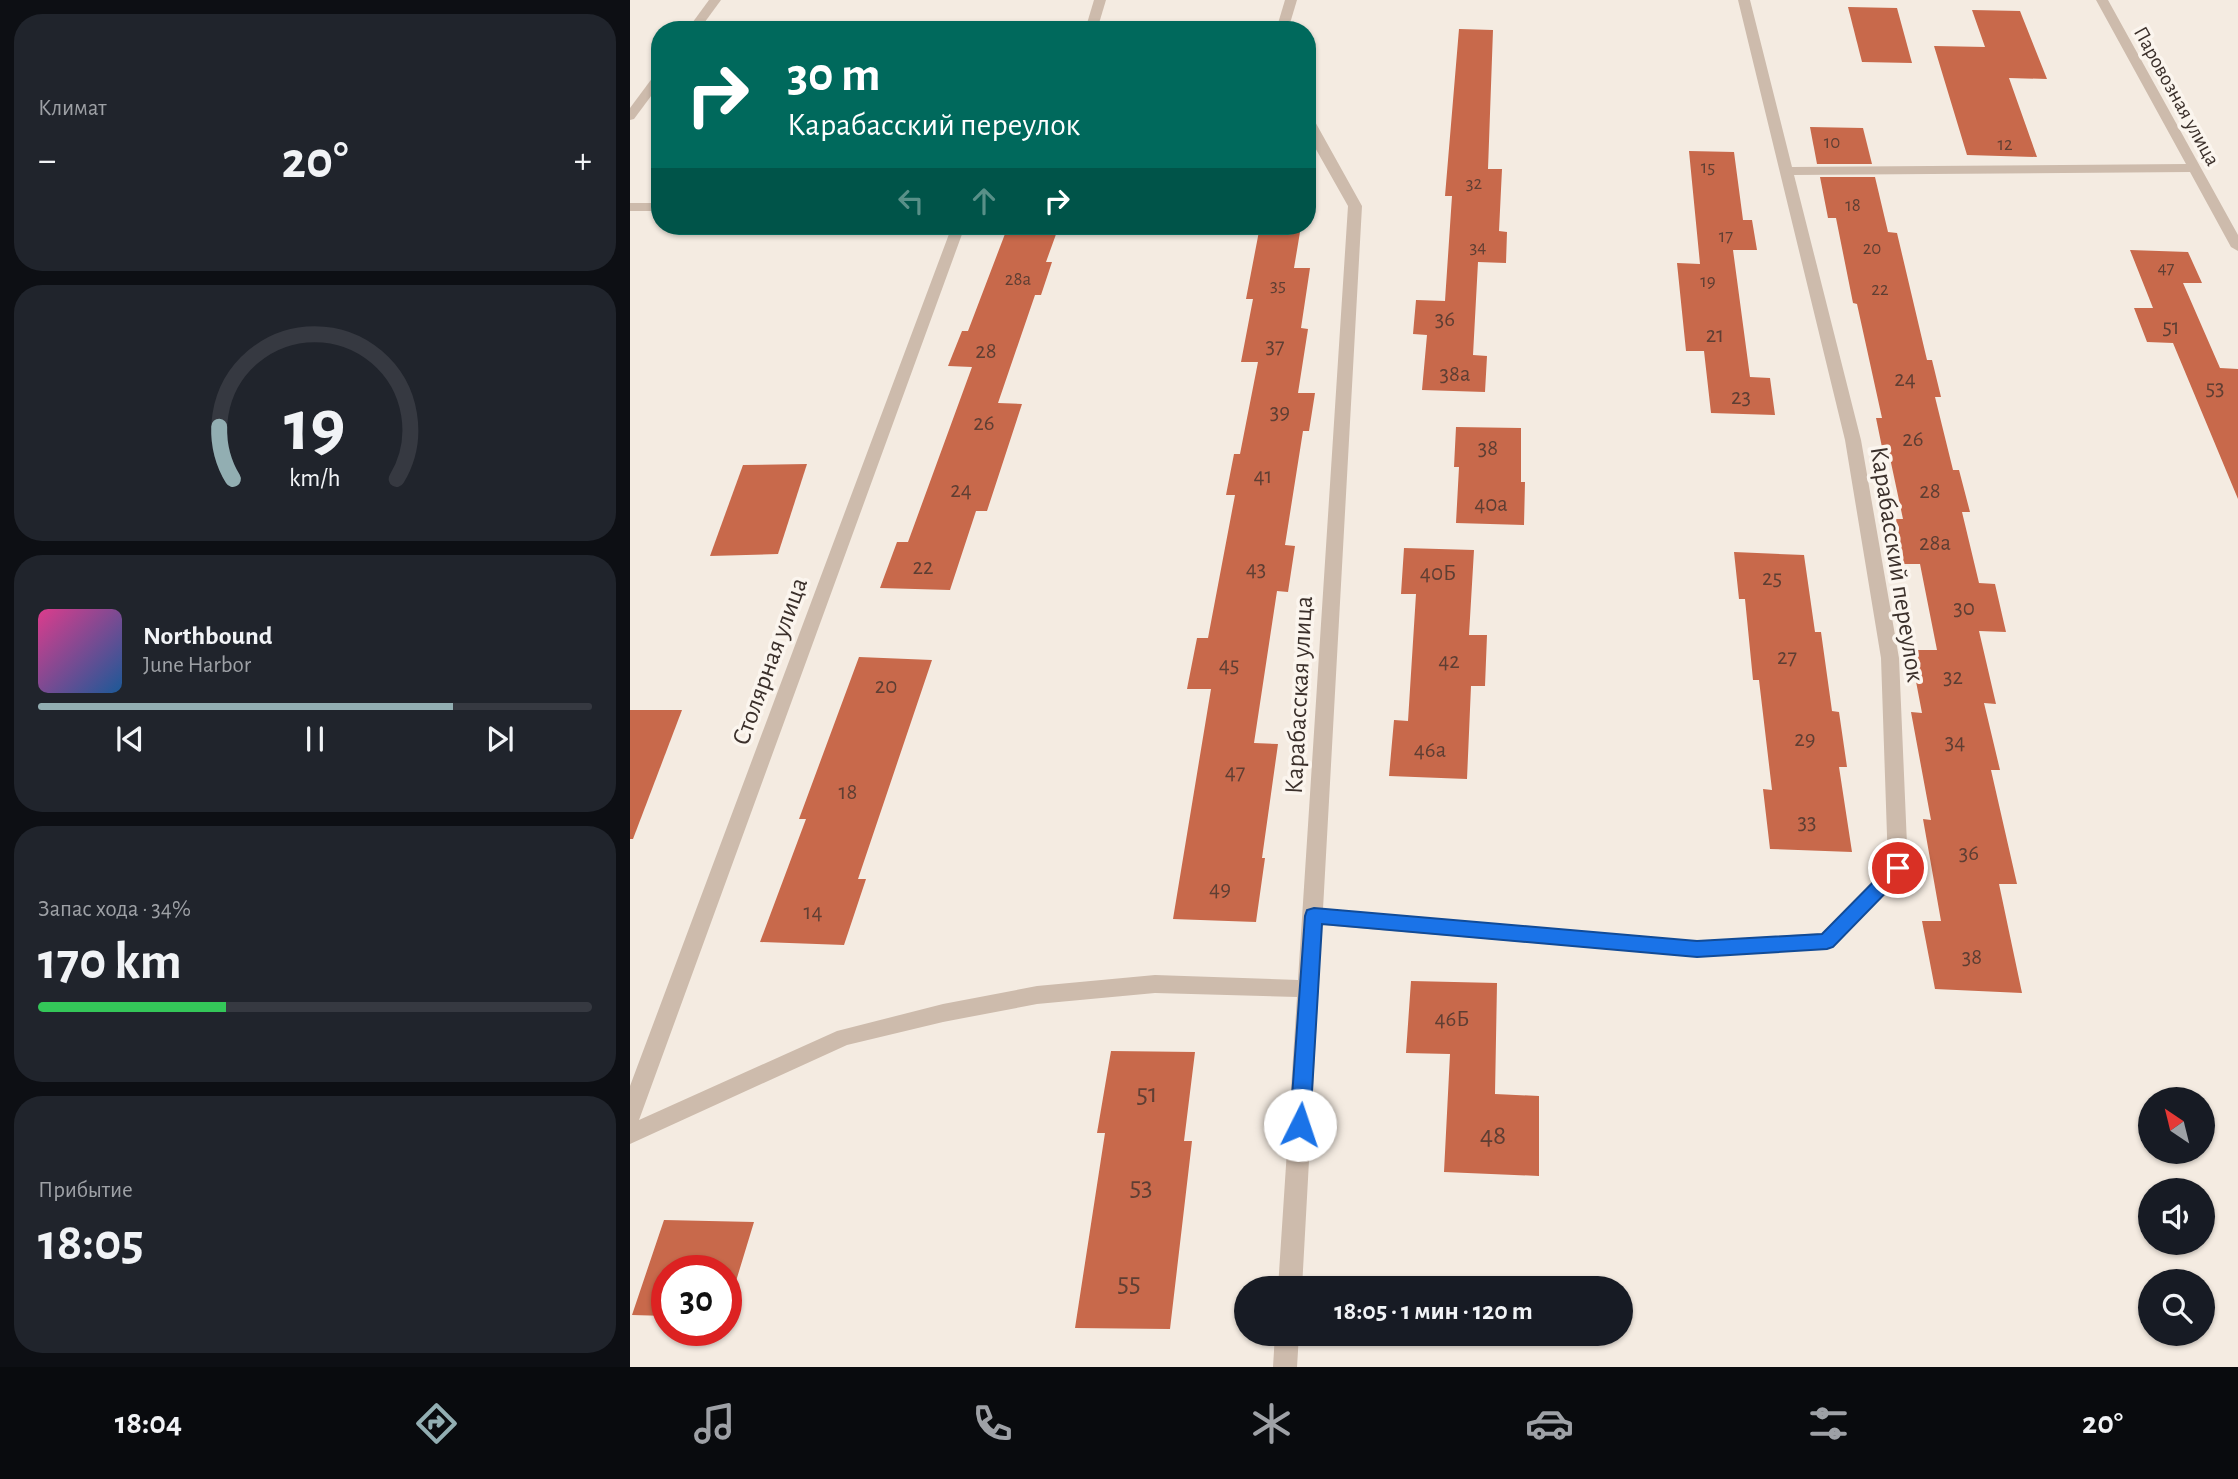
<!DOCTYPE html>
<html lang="ru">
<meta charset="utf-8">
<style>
:root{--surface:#171b24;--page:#20242c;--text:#f1f3f6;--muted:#9ea1a6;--line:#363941;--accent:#92aeb2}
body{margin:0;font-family:"Alegreya Sans",sans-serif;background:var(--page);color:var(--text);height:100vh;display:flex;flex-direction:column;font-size:26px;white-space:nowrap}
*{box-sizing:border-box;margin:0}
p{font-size:23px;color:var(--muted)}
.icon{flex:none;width:38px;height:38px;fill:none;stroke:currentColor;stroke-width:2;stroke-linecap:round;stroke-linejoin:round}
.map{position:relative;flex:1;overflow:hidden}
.panel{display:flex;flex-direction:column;gap:14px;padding:14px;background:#0d0f14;width:630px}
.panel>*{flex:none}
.top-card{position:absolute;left:21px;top:21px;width:665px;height:214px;border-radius:28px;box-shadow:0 2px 5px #0004;background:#00695c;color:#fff;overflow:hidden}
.needle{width:46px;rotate:325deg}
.controls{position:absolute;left:1508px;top:1087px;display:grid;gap:14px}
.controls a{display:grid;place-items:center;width:77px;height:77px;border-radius:50%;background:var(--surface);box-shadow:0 2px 5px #0004;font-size:35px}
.speed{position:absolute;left:21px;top:1255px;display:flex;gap:14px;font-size:35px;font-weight:700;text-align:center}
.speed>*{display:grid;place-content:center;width:91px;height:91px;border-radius:50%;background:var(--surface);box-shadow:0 2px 5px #0004;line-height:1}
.speed .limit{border:10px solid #d22;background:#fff;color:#111}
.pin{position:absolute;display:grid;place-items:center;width:60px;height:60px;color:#fff;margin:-30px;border:4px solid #fff;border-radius:50%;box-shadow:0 2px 7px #0007}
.me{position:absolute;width:77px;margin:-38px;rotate:4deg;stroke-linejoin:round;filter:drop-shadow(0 0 5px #0008)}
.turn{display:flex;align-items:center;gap:24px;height:147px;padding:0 21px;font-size:32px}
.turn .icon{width:91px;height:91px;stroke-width:2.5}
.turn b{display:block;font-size:49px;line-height:60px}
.lanes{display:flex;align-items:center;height:66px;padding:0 21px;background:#0003;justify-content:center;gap:35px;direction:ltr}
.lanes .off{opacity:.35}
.big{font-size:52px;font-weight:600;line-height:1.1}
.panel .card{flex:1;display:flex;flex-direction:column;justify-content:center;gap:10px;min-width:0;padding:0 24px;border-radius:28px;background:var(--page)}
.panel .dial{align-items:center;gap:0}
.dial svg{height:182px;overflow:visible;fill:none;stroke:var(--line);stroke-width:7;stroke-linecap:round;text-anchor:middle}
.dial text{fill:var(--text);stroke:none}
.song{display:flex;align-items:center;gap:21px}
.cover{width:84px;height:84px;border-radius:10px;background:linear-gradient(135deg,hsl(330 70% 55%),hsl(210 70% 35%))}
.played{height:7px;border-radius:4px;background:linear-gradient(90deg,var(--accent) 75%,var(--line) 75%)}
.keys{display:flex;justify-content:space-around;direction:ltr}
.heat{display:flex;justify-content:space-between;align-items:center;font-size:38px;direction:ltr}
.charge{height:10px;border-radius:5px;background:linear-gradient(90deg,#34c759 34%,var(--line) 0)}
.trip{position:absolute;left:604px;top:1276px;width:399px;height:70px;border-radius:35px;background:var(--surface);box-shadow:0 2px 5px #0004;font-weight:600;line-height:70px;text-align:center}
.tabs{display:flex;height:112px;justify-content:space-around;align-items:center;background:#090b0e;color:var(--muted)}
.tabs .icon{width:49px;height:49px}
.tabs .selected{color:var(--accent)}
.tabs b{font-size:32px;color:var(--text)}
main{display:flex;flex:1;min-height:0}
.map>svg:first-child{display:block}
</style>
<main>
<section class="panel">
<div class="card"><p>Климат</p>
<div class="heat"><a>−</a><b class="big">20°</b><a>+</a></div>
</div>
<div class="card dial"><svg viewBox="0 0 100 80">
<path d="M14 69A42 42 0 1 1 86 69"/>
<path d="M14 69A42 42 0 0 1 8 46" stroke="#92aeb2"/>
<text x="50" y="56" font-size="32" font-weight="700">19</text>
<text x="50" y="72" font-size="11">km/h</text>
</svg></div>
<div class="card">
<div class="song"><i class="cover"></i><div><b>Northbound</b><p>June Harbor</p></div></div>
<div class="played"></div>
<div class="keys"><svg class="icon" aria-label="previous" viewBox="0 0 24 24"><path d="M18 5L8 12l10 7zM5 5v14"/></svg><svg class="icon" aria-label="pause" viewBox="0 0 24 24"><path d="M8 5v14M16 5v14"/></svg><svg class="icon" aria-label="next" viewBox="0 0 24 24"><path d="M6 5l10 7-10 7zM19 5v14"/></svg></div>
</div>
<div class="card"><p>Запас хода · 34%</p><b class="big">170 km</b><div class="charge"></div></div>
<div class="card"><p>Прибытие</p><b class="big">18:05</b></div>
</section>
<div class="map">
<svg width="1608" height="1367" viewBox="0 0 1608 1367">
<rect width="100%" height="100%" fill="#f4ebe1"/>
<!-- building -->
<g fill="#c8694b">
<path d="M1218 7 1267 8 1282 63 1232 62Z"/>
<path d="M1342 10 1390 11 1417 79 1379 78 1407 157 1337 155 1304 46 1355 47Z"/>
<path d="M829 29 863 30 858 169H872L869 231 877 232 876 263 848 262 843 355 857 356 855 392 792 390 797 335 783 334 786 300 815 301 822 196H815Z"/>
<path d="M1180 127 1233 128 1242 164H1187Z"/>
<path d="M1059 151 1104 152 1113 220H1122L1127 250H1103L1120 377 1140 378 1145 415 1081 413 1074 351H1056L1047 263 1070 264Z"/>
<path d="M1190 177H1245L1258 232 1267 233 1297 360H1302L1311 397H1305L1323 470H1329L1340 512H1332L1349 583 1365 584 1376 632 1349 631 1366 704 1354 703 1370 770H1361L1387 884H1369L1392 993 1305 989 1292 921H1311L1293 819 1301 820 1281 712 1292 713 1280 650H1307L1290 564H1274L1266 519H1273L1260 458 1254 457 1246 418H1252L1227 304 1223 303 1206 218H1198Z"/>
<path d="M378 226H429L416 262H422L411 295H405L368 403 392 404 357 511H346L320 590 250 588 267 542H278L342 367 318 366 332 331H338Z"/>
<path d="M630 226H671L664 268H680L671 328 678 329 668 393H685L679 431H673L655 545 665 546 658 592 647 591 624 743 648 744 632 858H635L626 922 543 919 581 689H557L567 638H578L605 495H596L604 454H610L628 362H611L623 299H616Z"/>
<path d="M1500 250 1558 252 1572 283H1553L1590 368 1608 369V499L1543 343 1517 342 1504 308H1523Z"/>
<path d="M826 427 891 428V482H895L894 525 826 523 829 467H824Z"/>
<path d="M177 464 148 554 80 556 113 465Z"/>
<path d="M774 548 844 550 839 635H857L855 686H841L837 779 759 776 764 720 778 721 786 594H771Z"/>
<path d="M1104 552 1174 555 1185 632H1191L1202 711 1209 712 1217 767H1209L1222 852 1140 849 1133 789 1142 790 1129 680H1123L1115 599H1109Z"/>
<path d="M229 657 302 660 228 879H236L214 945 130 942 176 819H169Z"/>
<path d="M0 710H52L3 839H0Z"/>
<path d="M781 981 867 983 865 1094 909 1096V1176L814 1172 820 1054 776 1053Z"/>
<path d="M481 1051 565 1052 554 1141H562L540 1329 445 1328 475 1133H467Z"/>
<path d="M34 1220 124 1222 96 1314V1270H37V1316L2 1315Z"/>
</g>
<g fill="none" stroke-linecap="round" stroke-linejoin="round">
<!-- minor -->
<g fill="#cdbbac" fill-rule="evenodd">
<path d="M79 0H91L69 30H57Z"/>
<path d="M464 0H476L467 30H455Z"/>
<path d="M655 0H667L658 30H646Z"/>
<path d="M1108 0H1120L1162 167 1556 164 1466 0H1478L1608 235V251L1601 247 1560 172 1164 175 1231 440 1269 658 1278 868 1204 947 1067 957 692 925 672 1288H648L667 997 525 993 407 1004 313 1022 217 1045 0 1144V1086L322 226H335L9 1120 207 1031 313 1004 407 986 525 975 668 980 718 206 679 137 677 114 683 118 732 206 693 909 1067 941 1192 933 1258 865 1251 658 1215 440Z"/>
<path d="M26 73H30V84L4 119 0 120V108Z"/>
<rect x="0" y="203" width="30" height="8"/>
<path d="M645 1334H669L667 1367H643Z"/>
</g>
</g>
<!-- route -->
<path fill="#1a73e8" stroke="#114b97" stroke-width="2" d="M1268 861 1275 863 1277 868 1275 873 1203 947 1197 949 1067 957 692 924 680 1125 677 1131 670 1134 663 1131 660 1125 675 916 677 910 684 908 1067 941 1192 934 1262 863Z"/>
<g text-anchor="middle" stroke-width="7" stroke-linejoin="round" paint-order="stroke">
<!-- far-number labels -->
<g font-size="19" fill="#5e3e33">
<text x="1202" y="148">10</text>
<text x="1375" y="150">12</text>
<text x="1078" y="173">15</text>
<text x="844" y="189">32</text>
<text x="1223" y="211">18</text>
<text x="1096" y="242">17</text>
<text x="848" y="253">34</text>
<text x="1242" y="254">20</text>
<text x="1536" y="274">47</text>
<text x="388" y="285">28а</text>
<text x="1078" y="287">19</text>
<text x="648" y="291">35</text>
<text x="1250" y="295">22</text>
</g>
<!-- far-street labels -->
<g font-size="21" fill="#3b302b" stroke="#fbf5ee">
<text transform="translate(1547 96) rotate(61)" y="7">Паровозная улица</text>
</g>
<!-- number labels -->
<g font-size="23" fill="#5e3e33">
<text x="815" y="326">36</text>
<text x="1541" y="334">51</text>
<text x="1085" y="342">21</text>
<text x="645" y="353">37</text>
<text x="356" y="358">28</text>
<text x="825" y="381">38а</text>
<text x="1275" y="386">24</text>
<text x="1585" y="395">53</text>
<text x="1111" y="404">23</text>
<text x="650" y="419">39</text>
<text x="354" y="430">26</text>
<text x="1283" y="446">26</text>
<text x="858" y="455">38</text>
<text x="633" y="483">41</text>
<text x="331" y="497">24</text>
<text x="1300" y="498">28</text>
<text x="861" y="511">40а</text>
<text x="1305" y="550">28а</text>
<text x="293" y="574">22</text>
<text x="626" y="576">43</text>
<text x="808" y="580">40Б</text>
<text x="1142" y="585">25</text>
<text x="1334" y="615">30</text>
<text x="1157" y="664">27</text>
<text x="819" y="668">42</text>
<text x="599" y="672">45</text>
<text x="1323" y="684">32</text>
<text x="256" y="693">20</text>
<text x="1175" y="746">29</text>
<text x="1325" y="749">34</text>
<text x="800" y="757">46а</text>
<text x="605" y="779">47</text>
<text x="218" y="799">18</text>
<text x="1177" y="829">33</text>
<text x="1339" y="860">36</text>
<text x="590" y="896">49</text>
<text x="183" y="919">14</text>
<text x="1342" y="964">38</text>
<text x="822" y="1026">46Б</text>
</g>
<!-- street labels -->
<g font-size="26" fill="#3b302b" stroke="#fbf5ee">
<text transform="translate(1268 564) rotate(81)" y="9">Карабасский переулок</text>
<text transform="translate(139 661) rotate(-70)" y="9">Столярная улица</text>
<text transform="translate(668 695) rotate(-87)" y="9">Карабасская улица</text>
</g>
<!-- near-number labels -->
<g font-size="28" fill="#5e3e33">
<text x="517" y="1102">51</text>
<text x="863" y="1144">48</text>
<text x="511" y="1195">53</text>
<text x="499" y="1291">55</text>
</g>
</g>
</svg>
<div class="controls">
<a><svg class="needle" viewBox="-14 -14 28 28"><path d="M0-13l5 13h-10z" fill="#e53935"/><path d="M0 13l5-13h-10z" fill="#9ea1a6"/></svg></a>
<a><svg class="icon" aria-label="sound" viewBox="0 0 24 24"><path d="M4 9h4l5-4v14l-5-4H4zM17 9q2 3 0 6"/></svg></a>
<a><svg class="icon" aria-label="search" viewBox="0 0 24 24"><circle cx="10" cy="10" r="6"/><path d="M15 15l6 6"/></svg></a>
</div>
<div class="speed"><div class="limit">30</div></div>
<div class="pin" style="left:1268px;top:868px;background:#d93025"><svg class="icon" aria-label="arrive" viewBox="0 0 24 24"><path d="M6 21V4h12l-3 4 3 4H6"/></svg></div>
<svg class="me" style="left:670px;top:1125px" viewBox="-20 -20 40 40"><circle r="19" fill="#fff"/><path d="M0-13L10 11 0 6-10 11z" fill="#1a73e8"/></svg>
<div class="trip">18:05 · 1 мин · 120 m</div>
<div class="top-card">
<div class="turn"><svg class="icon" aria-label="right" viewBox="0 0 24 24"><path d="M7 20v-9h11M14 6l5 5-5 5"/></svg><div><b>30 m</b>Карабасский переулок</div></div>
<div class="lanes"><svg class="icon off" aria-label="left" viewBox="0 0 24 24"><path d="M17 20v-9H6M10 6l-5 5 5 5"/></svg><svg class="icon off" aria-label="ahead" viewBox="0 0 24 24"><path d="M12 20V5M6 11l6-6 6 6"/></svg><svg class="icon" aria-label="right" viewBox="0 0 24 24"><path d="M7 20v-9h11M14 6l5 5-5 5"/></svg></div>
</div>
</div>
</main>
<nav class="tabs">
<b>18:04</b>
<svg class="icon selected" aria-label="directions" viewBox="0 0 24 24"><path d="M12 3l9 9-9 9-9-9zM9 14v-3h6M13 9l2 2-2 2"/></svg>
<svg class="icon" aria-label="music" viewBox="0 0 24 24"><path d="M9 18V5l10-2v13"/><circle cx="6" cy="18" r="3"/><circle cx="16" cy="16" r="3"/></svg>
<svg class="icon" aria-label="phone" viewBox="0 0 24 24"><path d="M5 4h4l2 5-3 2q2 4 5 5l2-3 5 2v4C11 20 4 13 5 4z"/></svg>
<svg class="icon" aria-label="climate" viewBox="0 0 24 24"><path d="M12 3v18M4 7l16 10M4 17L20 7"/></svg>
<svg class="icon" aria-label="car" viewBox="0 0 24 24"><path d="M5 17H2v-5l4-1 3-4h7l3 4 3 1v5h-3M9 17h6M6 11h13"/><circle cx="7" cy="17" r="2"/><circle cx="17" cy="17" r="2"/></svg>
<svg class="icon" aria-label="filters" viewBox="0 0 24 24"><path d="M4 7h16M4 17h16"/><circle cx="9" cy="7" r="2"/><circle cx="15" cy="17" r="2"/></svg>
<b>20°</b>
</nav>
